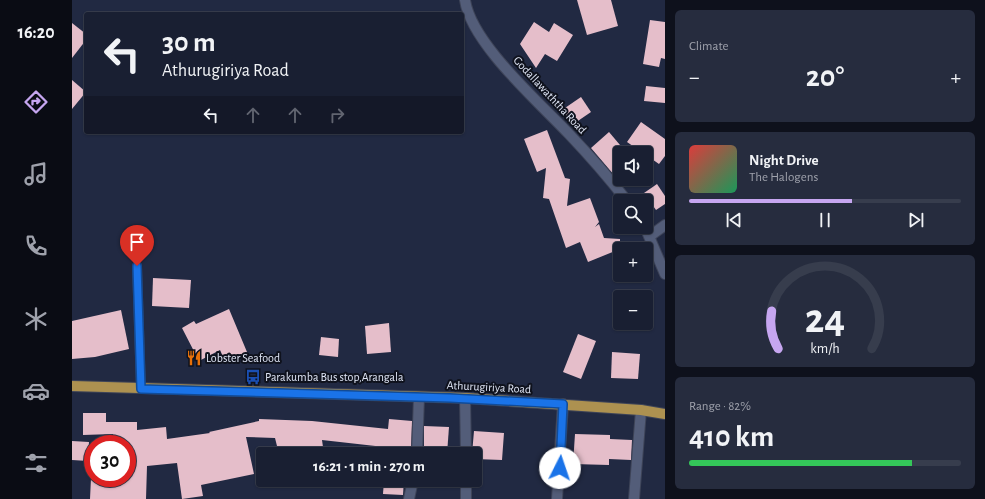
<!DOCTYPE html>
<meta charset="utf-8">
<style>
:root{--surface:#191f32;--page:#262c3e;--text:#f1f3f6;--muted:#9fa2ac;--line:#373d4d;--accent:#c6a6f0}
body{margin:0;font-family:"Alegreya Sans",sans-serif;background:var(--page);color:var(--text);height:100vh;display:flex;flex-direction:column;font-size:15px;white-space:nowrap}
*{box-sizing:border-box;margin:0}
p{font-size:13px;color:var(--muted)}
.icon{flex:none;width:22px;height:22px;fill:none;stroke:currentColor;stroke-width:2;stroke-linecap:round;stroke-linejoin:round}
.map{position:relative;flex:1;overflow:hidden}
.drawer{display:flex;flex-direction:column;gap:10px;padding:10px;background:#0e111c;width:320px}
.drawer>*{flex:none}
.banner{position:absolute;left:12px;top:12px;width:380px;height:122px;border-radius:4px;box-shadow:0 1px 3px #0004,0 0 0 1px var(--line);background:#191f32;color:var(--text);overflow:hidden}
.buttons{position:absolute;left:541px;top:146px;display:grid;gap:8px}
.buttons a{display:grid;place-items:center;width:40px;height:40px;border-radius:4px;background:var(--surface);box-shadow:0 1px 3px #0004,0 0 0 1px var(--line);font-size:20px}
.speed{position:absolute;left:12px;top:435px;display:flex;gap:8px;font-size:20px;font-weight:700;text-align:center}
.speed>*{display:grid;place-content:center;width:52px;height:52px;border-radius:50%;background:var(--surface);box-shadow:0 1px 3px #0004,0 0 0 1px var(--line);line-height:1}
.speed .limit{border:6px solid #d22;background:#fff;color:#111}
.pin{position:absolute;display:grid;place-items:center;width:34px;height:34px;color:#fff;margin:-41px -17px;border-radius:50% 50% 50% 0;rotate:-45deg;box-shadow:0 0 4px #0007}
.pin .icon{rotate:45deg}
.me{position:absolute;width:44px;margin:-22px;rotate:4deg;stroke-linejoin:round;filter:drop-shadow(0 0 3px #0008)}
.turn{display:flex;align-items:center;gap:14px;height:84px;padding:0 12px;font-size:18px}
.turn .icon{width:52px;height:52px;stroke-width:2.5}
.turn b{display:block;font-size:28px;line-height:34px}
.lanes{display:flex;align-items:center;height:38px;padding:0 12px;background:#0003;justify-content:center;gap:20px;direction:ltr}
.lanes .off{opacity:.35}
.big{font-size:30px;font-weight:600;line-height:1.1}
.drawer .tile{flex:1;display:flex;flex-direction:column;justify-content:center;gap:6px;min-width:0;padding:0 14px;border-radius:6px;background:var(--page)}
.drawer .dial{align-items:center;gap:0}
.dial svg{height:104px;overflow:visible;fill:none;stroke:var(--line);stroke-width:7;stroke-linecap:round;text-anchor:middle}
.dial text{fill:var(--text);stroke:none}
.song{display:flex;align-items:center;gap:12px}
.cover{width:48px;height:48px;border-radius:6px;background:linear-gradient(135deg,hsl(0 70% 55%),hsl(150 70% 35%))}
.played{height:4px;border-radius:2px;background:linear-gradient(90deg,var(--accent) 60%,var(--line) 60%)}
.keys{display:flex;justify-content:space-around;direction:ltr}
.heat{display:flex;justify-content:space-between;align-items:center;font-size:22px;direction:ltr}
.charge{height:6px;border-radius:3px;background:linear-gradient(90deg,#34c759 82%,var(--line) 0)}
.trip{position:absolute;left:184px;top:447px;width:226px;height:40px;border-radius:4px;background:var(--surface);box-shadow:0 1px 3px #0004,0 0 0 1px var(--line);font-weight:600;line-height:40px;text-align:center}
main{display:flex;flex:1;min-height:0}
.tab-bar{display:flex;flex-direction:column;width:72px;justify-content:space-around;align-items:center;background:#0a0c14;color:var(--muted)}
.tab-bar .icon{width:28px;height:28px}
.tab-bar .current{color:var(--accent)}
.tab-bar b{font-size:18px;color:var(--text)}
.map>svg:first-child{display:block}
</style>
<main>
<nav class="tab-bar">
<b>16:20</b>
<svg class="icon current" aria-label="directions" viewBox="0 0 24 24"><path d="M12 3l9 9-9 9-9-9zM9 14v-3h6M13 9l2 2-2 2"/></svg>
<svg class="icon" aria-label="music" viewBox="0 0 24 24"><path d="M9 18V5l10-2v13"/><circle cx="6" cy="18" r="3"/><circle cx="16" cy="16" r="3"/></svg>
<svg class="icon" aria-label="phone" viewBox="0 0 24 24"><path d="M5 4h4l2 5-3 2q2 4 5 5l2-3 5 2v4C11 20 4 13 5 4z"/></svg>
<svg class="icon" aria-label="climate" viewBox="0 0 24 24"><path d="M12 3v18M4 7l16 10M4 17L20 7"/></svg>
<svg class="icon" aria-label="car" viewBox="0 0 24 24"><path d="M5 17H2v-5l4-1 3-4h7l3 4 3 1v5h-3M9 17h6M6 11h13"/><circle cx="7" cy="17" r="2"/><circle cx="17" cy="17" r="2"/></svg>
<svg class="icon" aria-label="filters" viewBox="0 0 24 24"><path d="M4 7h16M4 17h16"/><circle cx="9" cy="7" r="2"/><circle cx="15" cy="17" r="2"/></svg>
</nav>
<div class="map">
<svg width="593" height="499" viewBox="0 0 593 499">
<rect width="100%" height="100%" fill="#212942"/>
<!-- building -->
<g fill="#e5beca">
<path d="M505 0H539L546 26 515 35Z"/>
<path d="M578 20 593 22V59L589 58 587 67 571 64Z"/>
<path d="M462 22 477 32 482 23 501 35 485 61 473 54 464 68 448 44Z"/>
<path d="M0 23 14 34V40L0 58Z"/>
<path d="M0 80 14 92 0 109Z"/>
<path d="M574 86 593 88V103L572 101Z"/>
<path d="M509 97 519 112 500 125 490 110Z"/>
<path d="M569 122 593 139V156L587 164 574 155V153H571L555 142Z"/>
<path d="M475 130 493 178 498 179 495 206 518 198 527 222 523 227 527 224 532 238 548 239V249L516 262 508 242 494 248 477 199 471 198 474 168 465 172 452 139Z"/>
<path d="M537 132 548 145V182L519 148Z"/>
<path d="M585 184 593 196V204L584 210 572 193Z"/>
<path d="M81 278 119 280 117 308 80 306Z"/>
<path d="M157 309 175 352 153 361 148 350 127 361 110 328 122 321 124 324Z"/>
<path d="M49 310 57 349 23 357 0 359V321Z"/>
<path d="M317 323 319 352 295 354 293 326Z"/>
<path d="M506 334 524 341 509 379 491 372Z"/>
<path d="M249 337 267 339 266 357 247 355Z"/>
<path d="M540 352 568 354 566 379 539 378Z"/>
<path d="M11 413H34V422H65V430L94 427 95 439 138 433 137 432 187 421V419L240 421 316 429 317 419 340 421 339 450 250 440 252 454H207L203 438 174 437 182 474 129 485 131 496 110 499 105 463 75 466 74 499H18L19 478H55V444H42L41 434 11 435Z"/>
<path d="M352 426 377 427 375 454H352Z"/>
<path d="M402 431 432 433 430 460 403 459V454H400Z"/>
<path d="M503 434 538 435V439L560 440 559 460 537 459V465L501 464Z"/>
<path d="M0 441 17 442 16 461 0 460Z"/>
<path d="M312 480H332L331 495 311 494Z"/>
</g>
<g fill="none" stroke-linecap="round" stroke-linejoin="round">
<!-- lane casing -->
<g stroke="#3e4458" stroke-width="10">
<path id="lane" d="M65 266 69 389"/>
</g>
<!-- street casing -->
<g stroke="#3e4458" stroke-width="12">
<g id="street">
<path d="M393 0C399 43 467 102 497 134 517 155 537 178 555 201"/>
<path d="M573 227 593 274"/>
<path d="M578 236 593 225"/>
<path d="M393 398 394 454"/>
<path d="M345 454 347 397"/>
<path d="M394 480V499"/>
<path d="M337 499 341 480"/>
<path d="M485 499 491 404"/>
<path d="M562 499 569 410"/>
</g>
</g>
<!-- primary casing -->
<g stroke="#3e4458" stroke-width="12">
<path id="primary" d="M0 386 393 398 569 410 593 414"/>
</g>
<!-- lane -->
<use href="#lane" stroke="#535d79" stroke-width="8"/>
<!-- street -->
<use href="#street" stroke="#535d79" stroke-width="10"/>
<!-- primary -->
<use href="#primary" stroke="#ad9150" stroke-width="10"/>
</g>
<g fill="none" stroke-linecap="round" stroke-linejoin="round">
<!-- route casing -->
<g stroke="#114b97" stroke-width="10">
<path id="route" d="M65 266 69 389 378 398 491 404 488 468"/>
</g>
<!-- route -->
<use href="#route" stroke="#1a73e8" stroke-width="7"/>
</g>
<!-- icons -->
<defs>
<g id="restaurant-bare" transform="scale(1.2)"><path d="M-5-6h1v4h1v-4h1v4h1v-4h1v5L-1.5 .5V6h-2V.5L-5-1ZM5-6V6H3V1.5H1.5Q1.5-4 5-6Z" fill="#e8710a" stroke="#0f121d" stroke-width="2.5" paint-order="stroke"/></g>
<g id="bus-bare" transform="scale(1.2)"><path d="M-5-6H5V4H4V6H2V4H-2V6H-4V4H-5ZM-3.5-4V0h7V-4ZM-3.5 1.2v1.5H-2V1.2ZM2 1.2v1.5H3.5V1.2Z" fill="#1a4fb4" stroke="#0f121d" stroke-width="2.5" paint-order="stroke"/></g>
</defs>
<g fill-rule="evenodd">
<use href="#restaurant-bare" x="122" y="358"/>
<use href="#bus-bare" x="181" y="377"/>
</g>
<g text-anchor="middle" stroke-width="4" stroke-linejoin="round" paint-order="stroke">
<!-- street labels -->
<g font-size="12" fill="#dfe5f5" stroke="#0f121d">
<text transform="translate(478 95) rotate(47)" y="4">Godallawaththa Road</text>
<text transform="translate(417 387) rotate(3)" y="4">Athurugiriya Road</text>
</g>
<!-- poi labels -->
<g font-size="12" fill="#dfe5f5" stroke="#0f121d" text-anchor="start">
<text x="134" y="362">Lobster Seafood</text>
<text x="193" y="381">Parakumba Bus stop,Arangala</text>
</g>
</g>
</svg>
<div class="buttons">
<a><svg class="icon" aria-label="sound" viewBox="0 0 24 24"><path d="M4 9h4l5-4v14l-5-4H4zM17 9q2 3 0 6"/></svg></a>
<a><svg class="icon" aria-label="search" viewBox="0 0 24 24"><circle cx="10" cy="10" r="6"/><path d="M15 15l6 6"/></svg></a>
<a>+</a>
<a>−</a>
</div>
<div class="speed"><div class="limit">30</div></div>
<div class="pin" style="left:65px;top:266px;background:#d93025"><svg class="icon" aria-label="arrive" viewBox="0 0 24 24"><path d="M6 21V4h12l-3 4 3 4H6"/></svg></div>
<svg class="me" style="left:488px;top:468px" viewBox="-20 -20 40 40"><circle r="19" fill="#fff"/><path d="M0-13L10 11 0 6-10 11z" fill="#1a73e8"/></svg>
<div class="trip">16:21 · 1 min · 270 m</div>
<div class="banner">
<div class="turn"><svg class="icon" aria-label="left" viewBox="0 0 24 24"><path d="M17 20v-9H6M10 6l-5 5 5 5"/></svg><div><b>30 m</b>Athurugiriya Road</div></div>
<div class="lanes"><svg class="icon" aria-label="left" viewBox="0 0 24 24"><path d="M17 20v-9H6M10 6l-5 5 5 5"/></svg><svg class="icon off" aria-label="ahead" viewBox="0 0 24 24"><path d="M12 20V5M6 11l6-6 6 6"/></svg><svg class="icon off" aria-label="ahead" viewBox="0 0 24 24"><path d="M12 20V5M6 11l6-6 6 6"/></svg><svg class="icon off" aria-label="right" viewBox="0 0 24 24"><path d="M7 20v-9h11M14 6l5 5-5 5"/></svg></div>
</div>
</div>
<section class="drawer">
<div class="tile"><p>Climate</p>
<div class="heat"><a>−</a><b class="big">20°</b><a>+</a></div>
</div>
<div class="tile">
<div class="song"><i class="cover"></i><div><b>Night Drive</b><p>The Halogens</p></div></div>
<div class="played"></div>
<div class="keys"><svg class="icon" aria-label="previous" viewBox="0 0 24 24"><path d="M18 5L8 12l10 7zM5 5v14"/></svg><svg class="icon" aria-label="pause" viewBox="0 0 24 24"><path d="M8 5v14M16 5v14"/></svg><svg class="icon" aria-label="next" viewBox="0 0 24 24"><path d="M6 5l10 7-10 7zM19 5v14"/></svg></div>
</div>
<div class="tile dial"><svg viewBox="0 0 100 80">
<path d="M14 69A42 42 0 1 1 86 69"/>
<path d="M14 69A42 42 0 0 1 9 40" stroke="#c6a6f0"/>
<text x="50" y="56" font-size="32" font-weight="700">24</text>
<text x="50" y="72" font-size="11">km/h</text>
</svg></div>
<div class="tile"><p>Range · 82%</p><b class="big">410 km</b><div class="charge"></div></div>
</section>
</main>
